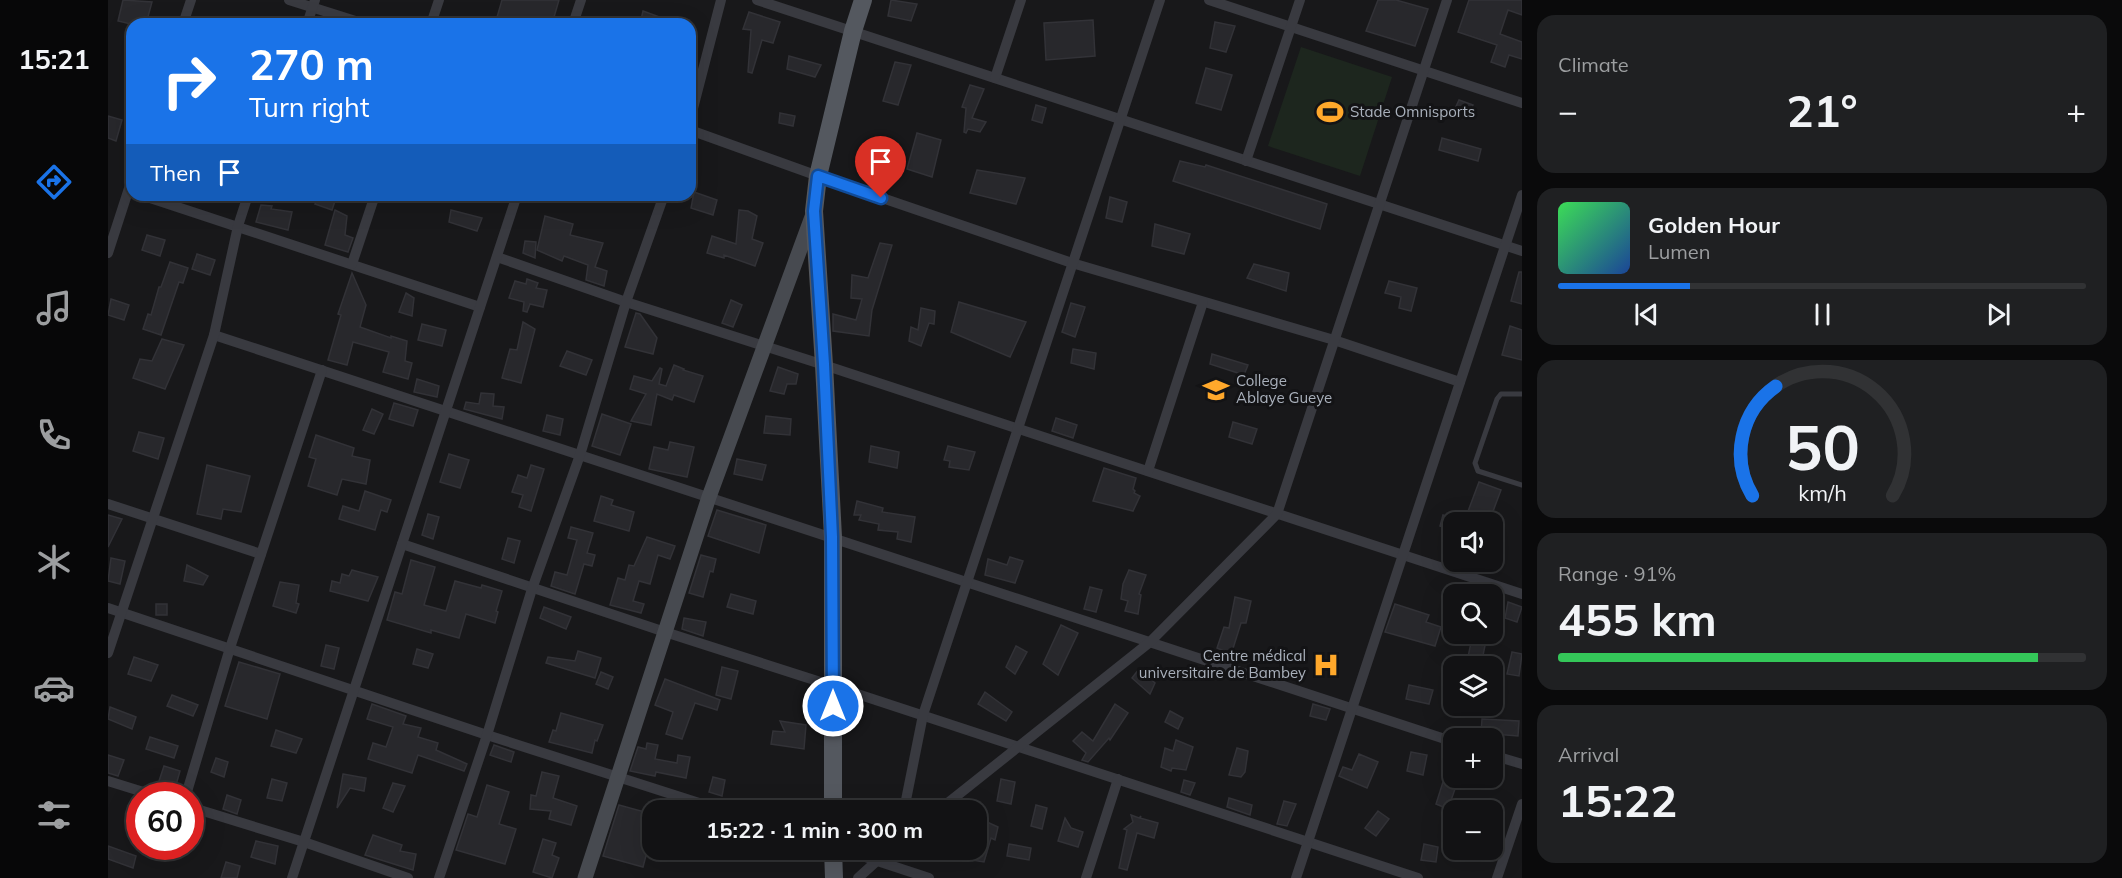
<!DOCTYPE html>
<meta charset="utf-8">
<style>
:root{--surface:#121214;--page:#1f2022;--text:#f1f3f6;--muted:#9c9ea0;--line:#313234;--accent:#1a73e8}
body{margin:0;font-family:Mulish,sans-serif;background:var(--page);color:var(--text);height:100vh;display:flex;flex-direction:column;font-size:22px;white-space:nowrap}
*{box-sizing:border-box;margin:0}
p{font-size:20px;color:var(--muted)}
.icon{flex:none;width:33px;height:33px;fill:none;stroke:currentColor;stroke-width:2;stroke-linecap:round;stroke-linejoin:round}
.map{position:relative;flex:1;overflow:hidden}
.side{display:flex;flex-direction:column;gap:15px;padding:15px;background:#0a0a0b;width:600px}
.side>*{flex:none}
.guide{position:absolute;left:18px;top:18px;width:570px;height:183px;border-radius:18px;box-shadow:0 6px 24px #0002,0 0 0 2px var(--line);background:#1a73e8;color:#fff;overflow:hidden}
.fabs{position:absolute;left:1335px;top:512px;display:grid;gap:12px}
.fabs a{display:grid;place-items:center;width:60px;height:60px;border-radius:12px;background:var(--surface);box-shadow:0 6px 24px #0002,0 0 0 2px var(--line);font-size:30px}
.speed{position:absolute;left:18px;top:782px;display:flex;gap:12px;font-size:30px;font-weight:700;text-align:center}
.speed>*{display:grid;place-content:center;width:78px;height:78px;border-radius:50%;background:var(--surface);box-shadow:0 6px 24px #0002,0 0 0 2px var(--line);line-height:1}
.speed .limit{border:9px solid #d22;background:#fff;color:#111}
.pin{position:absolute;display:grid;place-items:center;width:51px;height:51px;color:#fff;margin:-62px -26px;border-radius:50% 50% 50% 0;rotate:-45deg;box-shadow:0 0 6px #0007}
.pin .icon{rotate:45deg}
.me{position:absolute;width:66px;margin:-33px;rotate:0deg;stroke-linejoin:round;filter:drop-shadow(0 0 4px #0008)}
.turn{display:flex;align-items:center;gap:21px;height:126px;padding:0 24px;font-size:27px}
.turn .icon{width:78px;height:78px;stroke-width:2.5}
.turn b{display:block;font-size:42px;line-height:51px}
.then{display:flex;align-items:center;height:57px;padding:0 24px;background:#0003;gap:12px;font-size:22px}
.big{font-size:45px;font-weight:700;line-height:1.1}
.side .card{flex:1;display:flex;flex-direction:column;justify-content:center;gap:9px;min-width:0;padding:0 21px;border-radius:18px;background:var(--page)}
.side .dial{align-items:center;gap:0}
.dial svg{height:156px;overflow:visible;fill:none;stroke:var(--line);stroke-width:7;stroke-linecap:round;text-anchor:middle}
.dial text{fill:var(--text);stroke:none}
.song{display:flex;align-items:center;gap:18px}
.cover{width:72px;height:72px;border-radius:9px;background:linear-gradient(135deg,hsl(130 70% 55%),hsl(220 70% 35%))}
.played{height:6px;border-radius:3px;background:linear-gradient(90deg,var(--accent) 25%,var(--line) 25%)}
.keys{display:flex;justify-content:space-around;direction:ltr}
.heat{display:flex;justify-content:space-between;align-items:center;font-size:33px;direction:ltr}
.charge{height:9px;border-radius:4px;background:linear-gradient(90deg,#34c759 91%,var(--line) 0)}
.trip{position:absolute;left:534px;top:800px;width:345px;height:60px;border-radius:18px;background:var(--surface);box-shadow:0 6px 24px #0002,0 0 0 2px var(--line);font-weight:700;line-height:60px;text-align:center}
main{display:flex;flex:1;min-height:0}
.tab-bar{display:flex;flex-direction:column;width:108px;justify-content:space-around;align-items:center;background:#070708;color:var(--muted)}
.tab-bar .icon{width:42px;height:42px}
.tab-bar .selected{color:var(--accent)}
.tab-bar b{font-size:27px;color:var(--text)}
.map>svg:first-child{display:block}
</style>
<main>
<nav class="tab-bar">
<b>15:21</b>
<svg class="icon selected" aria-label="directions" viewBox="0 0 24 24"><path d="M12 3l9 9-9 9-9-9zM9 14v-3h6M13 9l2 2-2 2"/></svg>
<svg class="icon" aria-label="music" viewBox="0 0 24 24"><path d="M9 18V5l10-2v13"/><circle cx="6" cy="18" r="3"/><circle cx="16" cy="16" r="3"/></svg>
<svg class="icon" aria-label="phone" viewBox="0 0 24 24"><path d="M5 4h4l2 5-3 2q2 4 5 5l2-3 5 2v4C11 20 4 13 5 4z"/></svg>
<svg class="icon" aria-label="climate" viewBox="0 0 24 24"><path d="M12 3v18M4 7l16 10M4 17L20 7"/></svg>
<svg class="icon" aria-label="car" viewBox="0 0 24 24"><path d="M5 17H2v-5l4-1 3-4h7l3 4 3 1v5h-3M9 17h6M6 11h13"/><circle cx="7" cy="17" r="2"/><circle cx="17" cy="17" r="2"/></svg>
<svg class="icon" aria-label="filters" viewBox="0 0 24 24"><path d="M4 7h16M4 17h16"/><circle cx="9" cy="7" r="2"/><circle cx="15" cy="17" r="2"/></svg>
</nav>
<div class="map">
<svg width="1414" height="878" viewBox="0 0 1414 878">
<rect width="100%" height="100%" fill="#18181a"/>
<!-- green -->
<path fill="#1d261e" d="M1193 47 1284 77 1252 176 1160 146Z"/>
<!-- building -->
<g fill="#28282c" stroke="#323237" stroke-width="1.5">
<path d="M15 0 44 2 38 24H23L10 21Z"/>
<path d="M394 0H451L444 24H387Z"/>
<path d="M783 0 809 4 803 21 780 16Z"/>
<path d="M1270 0H1288L1320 9 1307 46 1258 31Z"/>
<path d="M1361 0H1414V15L1400 10 1392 34 1414 42V59L1401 55 1397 67 1383 62 1389 45 1350 32Z"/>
<path d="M535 11 568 23 567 24H532Z"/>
<path d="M641 12 672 22 665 43 654 40 644 73 640 72 643 30 635 29Z"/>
<path d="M985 20 987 56 938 60 936 23Z"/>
<path d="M1107 22 1127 26 1118 52 1102 48Z"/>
<path d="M681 56 713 65 707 77 679 69Z"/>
<path d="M787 62 803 65 790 105 775 101Z"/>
<path d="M1098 68 1124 75 1113 110 1088 103Z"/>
<path d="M862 85 876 89 864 118 878 122 872 132 860 129 858 133 856 132 858 108 854 107Z"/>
<path d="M1351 100 1365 105 1360 118 1345 113Z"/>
<path d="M928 105 938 108 934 123 924 120Z"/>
<path d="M672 113 687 116 685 126 671 123Z"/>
<path d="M0 116 14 120 8 141 0 138Z"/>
<path d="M809 133 833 140 824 177 799 169Z"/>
<path d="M1334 138 1373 149 1370 161 1331 150Z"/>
<path d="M1072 161 1097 167 1098 165 1219 204 1212 229 1065 181Z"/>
<path d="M869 170 917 178 908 204 862 193Z"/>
<path d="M586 192 609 200 605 215 583 208Z"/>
<path d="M211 195H229L224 210 207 204Z"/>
<path d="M1002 197 1019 202 1014 222 998 218Z"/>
<path d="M153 205 164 206 163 209 184 212 180 230 148 222Z"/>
<path d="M227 210 239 216 237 235 245 238 240 252 217 245Z"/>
<path d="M343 210 374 218 369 231 341 222Z"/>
<path d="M631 210 640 211 649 216 644 239 655 243 647 266 616 255V258L599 253 604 236 628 244Z"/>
<path d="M437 216 465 224 462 235 495 243 487 267 499 271 496 286 478 280 480 265 456 256 454 261 429 250Z"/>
<path d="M1047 224 1082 234 1076 254 1044 246Z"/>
<path d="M39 235 57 240 52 256 34 250Z"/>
<path d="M417 241 428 242 427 258 415 253Z"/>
<path d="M772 243 784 245 764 310 761 336 725 331V314L748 320 754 299 743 298 744 275 760 278Z"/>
<path d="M89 254 107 260 102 275 84 269Z"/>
<path d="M62 262 80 268 75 283 71 282 53 335 35 329 40 314 43 315 51 287H53Z"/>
<path d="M1146 264 1181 273 1178 291 1139 278Z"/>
<path d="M1411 272H1414V304L1403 301Z"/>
<path d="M244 273 258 305 252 327 283 338V336L299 341 297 361 304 363 300 379 275 372 281 352 245 342 239 365 220 360 233 315 230 314Z"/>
<path d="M419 279 430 283 428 288 439 290 435 307 422 304 419 312 415 311 416 302 401 298 407 281 418 284Z"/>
<path d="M1281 281 1309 288 1303 311 1291 308 1293 297 1277 293Z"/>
<path d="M298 293 306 298 304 316 291 312Z"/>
<path d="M3 299 21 305 16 320 0 315Z"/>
<path d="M623 300 634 305 625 327 614 323Z"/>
<path d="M851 302 918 322 902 357 843 332Z"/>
<path d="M963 303 977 307 967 337 954 332Z"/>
<path d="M813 308 827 311 826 324 821 323 813 346 801 341 803 327 810 330Z"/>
<path d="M528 313 532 314 549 338 545 354 517 347Z"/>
<path d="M415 322 427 329 413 383 394 378 402 349 409 350Z"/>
<path d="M314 324 338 330 334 346 310 340Z"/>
<path d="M1402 326 1414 330V360L1394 355Z"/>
<path d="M54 339 76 345 57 389 25 378 32 359 44 361Z"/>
<path d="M965 349 988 353 986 369 963 363Z"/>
<path d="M459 351 484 360 478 375 452 366Z"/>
<path d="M1104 354 1140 365 1136 375 1102 364Z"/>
<path d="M566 365 576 369 575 370 595 376 586 402 566 395 564 400 549 394 543 425 523 421 538 394 522 389 526 376 544 381 552 368 554 369 551 384 558 386Z"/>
<path d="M670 367 690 374 688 384H679L676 394 662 391Z"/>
<path d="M309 379 331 386 329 397 306 392Z"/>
<path d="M373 393 386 394 385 406 396 407 394 419 356 409 358 402 371 404Z"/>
<path d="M286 403 310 410 305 426 281 419Z"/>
<path d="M264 409 275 414 266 434 255 430Z"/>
<path d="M494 414 523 424 512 455 484 446Z"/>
<path d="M439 415 455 419 452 435 435 431Z"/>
<path d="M658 416 683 419 682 435 656 433Z"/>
<path d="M948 418 969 425 965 438 944 431Z"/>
<path d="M1125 422 1149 429 1144 444 1121 437Z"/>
<path d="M31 432 56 438 50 459 25 451Z"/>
<path d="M208 435 246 448 244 456 262 460 258 484 234 479 229 495 200 486 208 459 201 457Z"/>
<path d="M562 442 586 447 579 477 541 469 546 447 560 450Z"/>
<path d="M763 446 791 452 789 468 761 462Z"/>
<path d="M840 446 867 452 861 470 841 467 842 461 836 460Z"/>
<path d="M341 454 361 460 352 488 332 482Z"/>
<path d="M629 459 658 465 654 480 626 474Z"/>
<path d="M99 465 142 476 133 512 115 509 113 519 89 514Z"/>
<path d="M423 465 436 469 423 511 411 507 415 495 404 492 410 475 419 478Z"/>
<path d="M996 468 1028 478 1025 489 1027 491 1026 493 1032 496 1025 511 985 501Z"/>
<path d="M1371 482 1393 490 1381 522H1356Z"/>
<path d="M257 491 283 500 279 512 273 510 267 530 231 519 235 506 251 511Z"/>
<path d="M493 496 505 500 503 505 526 512 521 531 486 521Z"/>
<path d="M749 501 775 508 774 512 807 517 803 542 789 539 790 532 770 530 771 524 751 520 753 515H746Z"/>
<path d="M609 510 658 525 651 553 600 536Z"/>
<path d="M320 514 331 517 325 539 314 535Z"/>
<path d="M0 515 14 519 0 547Z"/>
<path d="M1335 515 1346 519V531L1332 526Z"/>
<path d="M463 527 485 533 479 553 487 555 484 566 476 564 467 594 443 586 447 572 459 575 469 540 460 538Z"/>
<path d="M539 537 567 546 562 559 550 555 542 584 531 581 525 601 536 604 533 613 502 605 510 578 517 580 521 565 526 566Z"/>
<path d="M400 538 412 541 406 563 394 559Z"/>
<path d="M593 555 608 559 605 572 602 571 595 597 581 593Z"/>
<path d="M902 557 915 561 907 583 877 575 880 559 899 565Z"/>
<path d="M3 558 17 561 12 584 0 581Z"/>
<path d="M303 560 327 567 316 605 338 611 347 581 373 588 374 585 394 591 388 611 390 612 387 623 358 614 351 638 323 630V633L279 620 287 592 294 594Z"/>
<path d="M79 565 100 576 95 585 76 581Z"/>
<path d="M244 570 270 577 260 601 222 591 224 581 232 583 234 574 241 576Z"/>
<path d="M1021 570 1038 575 1031 594 1033 595 1030 614 1017 611 1020 601 1013 599 1015 584Z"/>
<path d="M172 582 191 585 188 603 191 604 188 613 165 606Z"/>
<path d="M982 587 994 590 988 612 976 609Z"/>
<path d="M623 594 648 601 645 614 619 607Z"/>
<path d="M1127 597 1143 601 1138 623H1133L1122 658 1115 656 1116 651 1109 648 1116 627 1121 628Z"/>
<path d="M1400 602 1414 607 1409 622 1397 618Z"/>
<rect x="48" y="604" width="11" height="11"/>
<path d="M1287 604 1321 615 1318 622 1333 627 1327 646 1277 632Z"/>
<path d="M436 607 463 617 458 629 432 618Z"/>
<path d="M576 618 598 622 595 636 574 629Z"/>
<path d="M953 625 970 633 950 675 935 664Z"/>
<path d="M1365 633 1379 636 1374 660 1360 657Z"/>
<path d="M218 645 231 648 226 669 213 666Z"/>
<path d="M908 646 919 652 907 674 898 667Z"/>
<path d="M309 649 325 654 320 668 305 664Z"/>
<path d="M470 651 493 658 487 678 438 663 440 657 467 661Z"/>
<path d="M1404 652 1414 654 1411 676 1399 674Z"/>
<path d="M26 657 50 665 43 681 20 674Z"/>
<path d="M131 662 172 674 159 719 117 706Z"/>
<path d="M614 667 630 671 623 699 608 695Z"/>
<path d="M1031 669 1047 683 1042 694 1024 678Z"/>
<path d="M493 672 505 677 500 689 488 684Z"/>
<path d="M557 679 612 700 609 710 587 703 574 739 558 734 565 712 547 705Z"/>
<path d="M1301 685 1325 690 1321 704 1298 699Z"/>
<path d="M877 692 904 712 898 721 870 704Z"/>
<path d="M64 695 90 705 85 716 59 706Z"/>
<path d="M264 704 298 716 295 724 313 728 310 737 330 743 328 750 359 764 356 771 310 755 304 773 260 759 265 743 278 747 285 727 259 719Z"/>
<path d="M1007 704 1020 713 1002 740 1001 738 980 762 974 760 978 753 965 741 974 732 985 741Z"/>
<path d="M1205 704 1222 709 1218 720 1202 716Z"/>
<path d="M2 707 28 717 24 729 0 719Z"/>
<path d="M1062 711 1075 718 1070 729 1057 722Z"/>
<path d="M453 713 495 725 489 741 487 740 484 753 441 742 445 730 448 731Z"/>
<path d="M1374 719 1411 721 1410 736 1373 733Z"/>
<path d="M672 721 698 725 696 749 663 744 665 731 677 732Z"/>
<path d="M168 730 194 739 188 753 163 746Z"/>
<path d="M42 737 70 746 66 758 38 749Z"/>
<path d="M1068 740 1085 747 1078 770 1064 768 1063 771 1053 767 1057 748 1065 751Z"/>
<path d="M539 743 550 745 547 759 569 763 570 755 582 757 578 778 548 772 547 776 522 771 530 747 538 749Z"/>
<path d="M386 745 406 752 403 762 382 755Z"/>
<path d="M1129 748 1140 751 1137 772 1133 777 1121 775Z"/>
<path d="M1303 752 1319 755 1315 775 1299 771Z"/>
<path d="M1251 754 1270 762 1259 788 1231 776 1235 767 1244 770Z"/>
<path d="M0 755 16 760 10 776 0 773Z"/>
<path d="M108 758 120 762 116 777 103 772Z"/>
<path d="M56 766 72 771 66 792 49 787Z"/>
<path d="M434 772 451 776 445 798 469 806 463 825 441 819 443 811 422 809 423 795 428 796Z"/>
<path d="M235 774 258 778 256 791 242 788 229 808Z"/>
<path d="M605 777 617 780 614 796 601 792Z"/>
<path d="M164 779 179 783 174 801 159 798Z"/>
<path d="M893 779 907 782 903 804 889 801Z"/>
<path d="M1076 780 1087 783 1082 795 1073 792Z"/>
<path d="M1335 782 1348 786 1340 809 1328 804Z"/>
<path d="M285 783 297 786 285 812 275 808Z"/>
<path d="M379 785 401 792 391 824 408 829 397 864 348 850 360 814 369 817Z"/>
<path d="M119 795 133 800 129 814 115 809Z"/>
<path d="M1121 798 1144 805 1142 815 1119 807Z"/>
<path d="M1176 801 1188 804 1179 826 1169 824Z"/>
<path d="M511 805 544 814V833L535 867 495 856Z"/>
<path d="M928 805 939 808 934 829 923 826Z"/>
<path d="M1270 811 1281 819 1268 836 1257 828Z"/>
<path d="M1023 815 1031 818 1033 816 1032 818 1050 823 1046 838 1029 833 1019 870 1011 868 1019 830 1016 829 1025 822Z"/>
<path d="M868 817 890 827 887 840 883 838 876 862 863 860 866 849H868L871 832 868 831Z"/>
<path d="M957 818 963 828 975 832 970 847 950 841Z"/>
<path d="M265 835 294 845 292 851 308 854 305 870 257 855Z"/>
<path d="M435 839 448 843 444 855 451 858 444 878 425 872Z"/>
<path d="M148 841 170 846 167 864 143 857Z"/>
<path d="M901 844 923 848 921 860 899 856Z"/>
<path d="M1316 844 1330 847 1328 862 1313 860Z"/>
<path d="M0 846 28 856 25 868 0 859Z"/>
<path d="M118 862 132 866 129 878H113Z"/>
</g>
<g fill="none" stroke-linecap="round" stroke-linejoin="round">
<!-- service -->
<path stroke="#393a40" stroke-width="5" d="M1414 394H1393L1389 399 1367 463 1370 471 1414 485"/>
<!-- minor -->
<g stroke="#393a40" stroke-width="10">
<path d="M181 0 257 24"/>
<path d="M649 0 1414 251"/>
<path d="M1101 0 1414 103"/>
<path d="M75 24 83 0"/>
<path d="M199 24 207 0"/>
<path d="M323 24 331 0"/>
<path d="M465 24 473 0"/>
<path d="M887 78 913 0"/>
<path d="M582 120 613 0"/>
<path d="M582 130 710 176 964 263 1226 340 1352 382"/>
<path d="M1138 161 1192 0"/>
<path d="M33 195 372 307"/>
<path d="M0 253 24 179"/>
<path d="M389 257 518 302 716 365 1414 594"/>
<path d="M244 264 267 195"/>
<path d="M106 335 1346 742"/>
<path d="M1040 471 1095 302"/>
<path d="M0 504 153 554"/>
<path d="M294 544 557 632 725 686 1310 878"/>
<path d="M0 608 379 735 613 810"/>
<path d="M0 653 106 335 130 226 140 195"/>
<path d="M1384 755 1414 764"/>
<path d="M0 781 45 795"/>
<path d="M78 795 122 648 214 370"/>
<path d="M82 807 196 842 300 878"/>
<path d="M796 810 815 715 1052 0"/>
<path d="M831 810 1042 642 1169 514 1339 0"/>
<path d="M733 849 821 878"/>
<path d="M184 878 409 195"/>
<path d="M331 878 379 735 424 589 472 455 518 302 556 195"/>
<path d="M750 878 782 849"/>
<path d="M978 878 1010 779"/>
<path d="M1188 878 1414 195"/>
<path d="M1389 878 1414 804"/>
</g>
<!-- secondary -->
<path stroke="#474a50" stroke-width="15" d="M477 878 601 497 705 214"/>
<!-- primary -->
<g stroke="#54585f" stroke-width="18">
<path d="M725 810V537L716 365 706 211 710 176 745 31 755 0"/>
<path d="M725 849 726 878"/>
</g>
</g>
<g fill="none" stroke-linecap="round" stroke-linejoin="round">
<!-- route casing -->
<g stroke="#114b97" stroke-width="15">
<path id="route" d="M725 706 724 537 716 364 706 211 710 176 773 198"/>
</g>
<!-- route -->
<use href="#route" stroke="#1a73e8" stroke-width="10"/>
</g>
<!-- icons -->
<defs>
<g id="stadium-bare" transform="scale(2.07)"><path d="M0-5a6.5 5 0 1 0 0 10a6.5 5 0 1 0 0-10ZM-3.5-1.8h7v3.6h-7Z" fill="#ffa82b" stroke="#131315" stroke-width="2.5" paint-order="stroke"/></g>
<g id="school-bare" transform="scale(2.07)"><path d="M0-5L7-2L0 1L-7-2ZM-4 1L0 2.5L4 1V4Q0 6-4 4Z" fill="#ffa82b" stroke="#131315" stroke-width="2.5" paint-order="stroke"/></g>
<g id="hospital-bare" transform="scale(2.07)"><path d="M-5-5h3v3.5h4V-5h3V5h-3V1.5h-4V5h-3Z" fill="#ffa82b" stroke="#131315" stroke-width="2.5" paint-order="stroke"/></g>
</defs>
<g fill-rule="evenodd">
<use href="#stadium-bare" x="1222" y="112"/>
<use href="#school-bare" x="1108" y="390"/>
<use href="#hospital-bare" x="1218" y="665"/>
</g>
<g text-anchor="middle" stroke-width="6" stroke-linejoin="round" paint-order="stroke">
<!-- poi labels -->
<g font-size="15" fill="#a9b0bb" stroke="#131315" text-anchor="start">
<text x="1242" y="117">Stade Omnisports</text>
<text x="1128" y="386">College<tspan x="1128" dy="17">Ablaye Gueye</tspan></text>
<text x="1198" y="661" text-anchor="end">Centre médical<tspan x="1198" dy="17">universitaire de Bambey</tspan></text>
</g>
</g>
</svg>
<div class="fabs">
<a><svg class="icon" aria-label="sound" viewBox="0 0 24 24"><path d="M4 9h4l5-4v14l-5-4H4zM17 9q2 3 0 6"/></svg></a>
<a><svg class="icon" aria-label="search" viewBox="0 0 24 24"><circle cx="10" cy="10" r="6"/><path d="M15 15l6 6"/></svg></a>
<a><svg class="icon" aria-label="layers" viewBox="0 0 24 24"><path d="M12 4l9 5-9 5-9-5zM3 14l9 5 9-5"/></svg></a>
<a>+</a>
<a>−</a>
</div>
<div class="speed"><div class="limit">60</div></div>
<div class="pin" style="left:773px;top:198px;background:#d93025"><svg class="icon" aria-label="arrive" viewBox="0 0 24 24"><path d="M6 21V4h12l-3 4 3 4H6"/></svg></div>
<svg class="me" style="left:725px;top:706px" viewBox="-20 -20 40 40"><circle r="17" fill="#1a73e8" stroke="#fff" stroke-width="3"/><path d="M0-11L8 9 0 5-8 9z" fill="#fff"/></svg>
<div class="trip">15:22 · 1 min · 300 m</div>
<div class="guide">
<div class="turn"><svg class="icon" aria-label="right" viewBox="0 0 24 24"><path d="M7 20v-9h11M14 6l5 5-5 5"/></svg><div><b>270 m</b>Turn right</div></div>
<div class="then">Then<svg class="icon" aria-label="arrive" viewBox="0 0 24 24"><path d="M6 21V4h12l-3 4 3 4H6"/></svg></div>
</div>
</div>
<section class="side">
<div class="card"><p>Climate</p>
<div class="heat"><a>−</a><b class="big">21°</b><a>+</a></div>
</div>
<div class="card">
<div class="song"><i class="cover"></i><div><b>Golden Hour</b><p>Lumen</p></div></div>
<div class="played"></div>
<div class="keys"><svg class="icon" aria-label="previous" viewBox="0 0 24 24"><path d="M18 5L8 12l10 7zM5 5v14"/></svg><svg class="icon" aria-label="pause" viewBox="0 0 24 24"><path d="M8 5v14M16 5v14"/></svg><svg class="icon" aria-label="next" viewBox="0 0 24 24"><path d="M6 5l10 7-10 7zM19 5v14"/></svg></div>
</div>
<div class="card dial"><svg viewBox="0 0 100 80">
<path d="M14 69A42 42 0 1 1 86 69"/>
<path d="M14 69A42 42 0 0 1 26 13" stroke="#1a73e8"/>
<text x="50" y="56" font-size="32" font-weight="700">50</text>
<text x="50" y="72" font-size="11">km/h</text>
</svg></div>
<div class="card"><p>Range · 91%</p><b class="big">455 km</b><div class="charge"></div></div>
<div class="card"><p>Arrival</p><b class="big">15:22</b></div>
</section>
</main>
